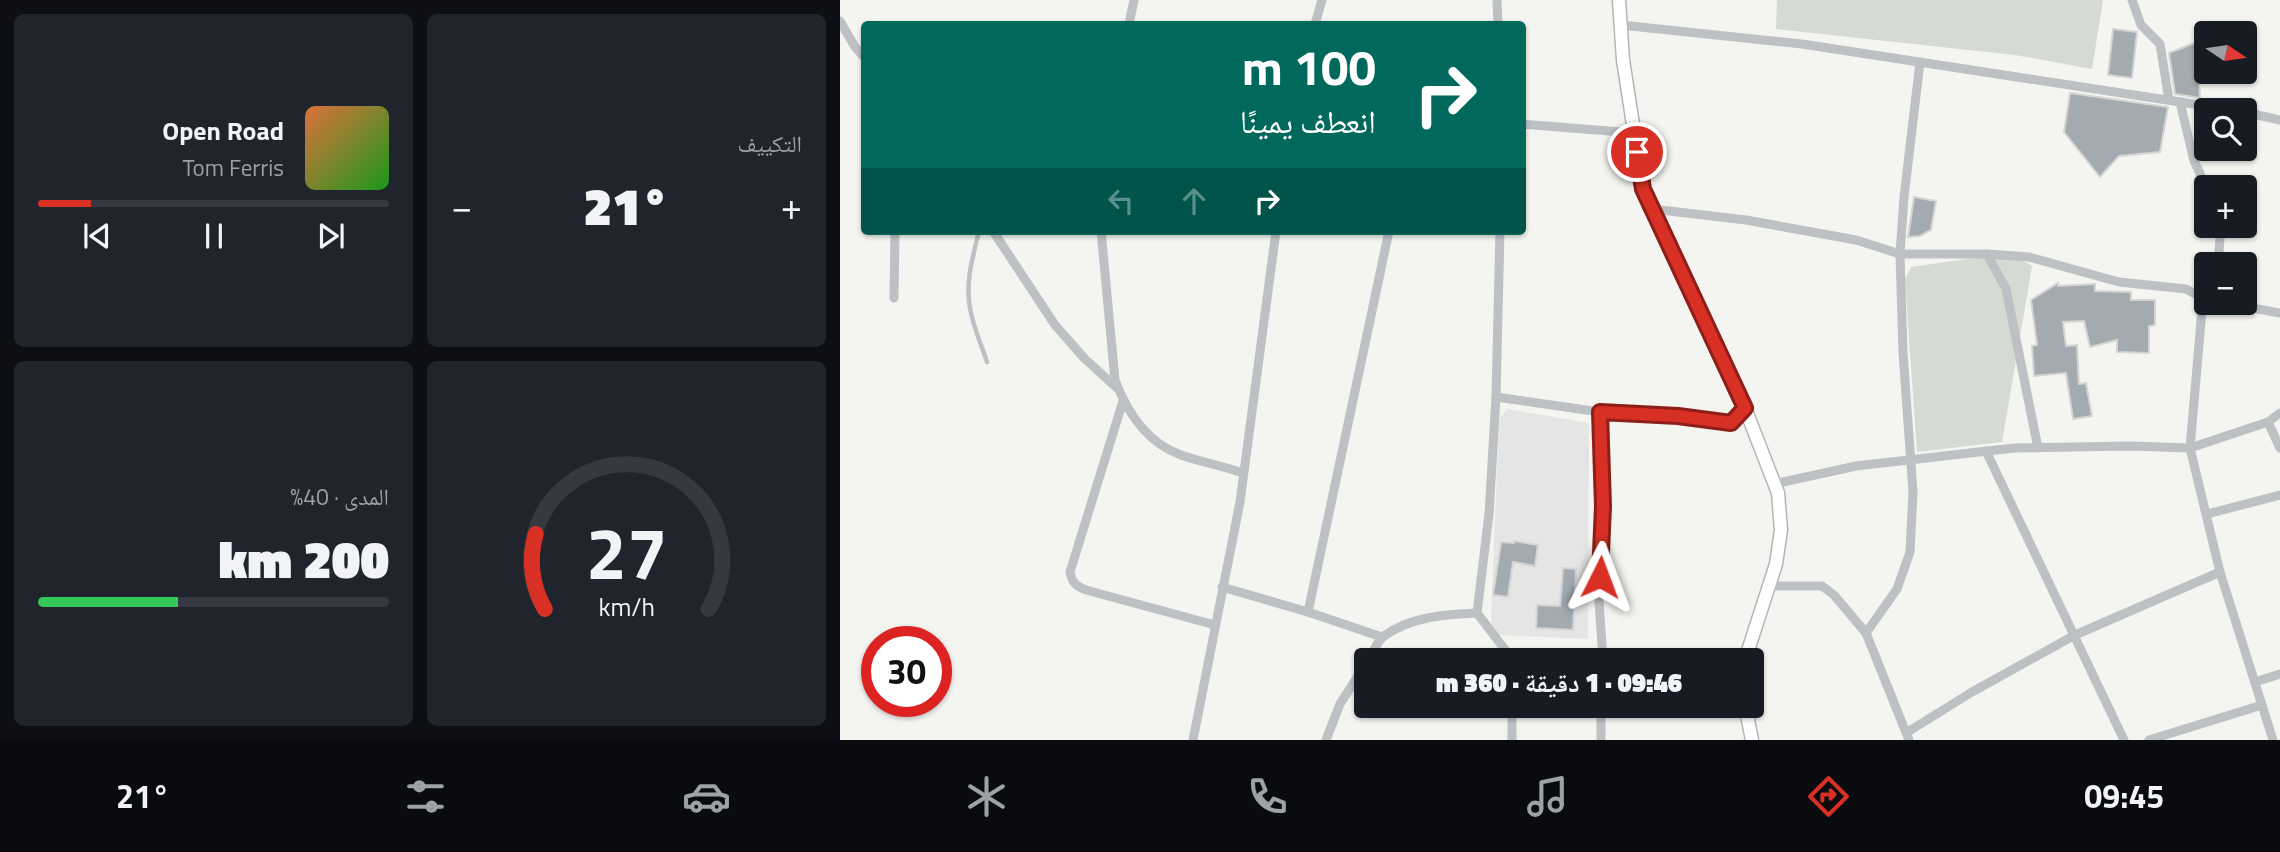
<!DOCTYPE html>
<html lang="ar">
<meta charset="utf-8">
<style>
:root{--surface:#171b24;--page:#20242c;--text:#f1f3f6;--muted:#9ea1a6;--line:#363941;--accent:#d93025}
body{margin:0;font-family:"Titillium Web","Noto Naskh Arabic",sans-serif;background:var(--page);color:var(--text);direction:rtl;height:100vh;display:flex;flex-direction:column;font-size:26px;white-space:nowrap}
*{box-sizing:border-box;margin:0}
p{font-size:23px;color:var(--muted)}
.icon{flex:none;width:38px;height:38px;fill:none;stroke:currentColor;stroke-width:2;stroke-linecap:round;stroke-linejoin:round}
.map{position:relative;flex:1;overflow:hidden;direction:ltr}
.details{display:flex;flex-direction:column;gap:14px;padding:14px;background:#0d0f14;width:840px}
.details>*{flex:none}
.guide{position:absolute;left:21px;top:21px;width:665px;height:214px;border-radius:7px;box-shadow:0 2px 5px #0004;direction:rtl;background:#00695c;color:#fff;overflow:hidden}
.needle{width:46px;rotate:103deg}
.fabs{position:absolute;left:1354px;top:21px;display:grid;gap:14px}
.fabs a{display:grid;place-items:center;width:63px;height:63px;border-radius:7px;background:var(--surface);box-shadow:0 2px 5px #0004;font-size:35px}
.speed{position:absolute;left:21px;top:626px;display:flex;gap:14px;font-size:35px;font-weight:700;text-align:center}
.speed>*{display:grid;place-content:center;width:91px;height:91px;border-radius:50%;background:var(--surface);box-shadow:0 2px 5px #0004;line-height:1}
.speed .limit{border:10px solid #d22;background:#fff;color:#111}
.pin{position:absolute;display:grid;place-items:center;width:60px;height:60px;color:#fff;margin:-30px;border:4px solid #fff;border-radius:50%;box-shadow:0 2px 7px #0007}
.me{position:absolute;width:77px;margin:-38px;rotate:3deg;stroke-linejoin:round;filter:drop-shadow(0 0 5px #0008)}
.turn{display:flex;align-items:center;gap:24px;height:147px;padding:0 35px;font-size:32px}
.turn .icon{width:91px;height:91px;stroke-width:2.5}
.turn b{display:block;font-size:49px;line-height:60px}
.lanes{display:flex;align-items:center;height:66px;padding:0 35px;background:#0003;justify-content:center;gap:35px;direction:ltr}
.lanes .off{opacity:.35}
.big{font-size:52px;font-weight:800;line-height:1.1}
.details .card{flex:1;display:flex;flex-direction:column;justify-content:center;gap:10px;min-width:0;padding:0 24px;border-radius:10px;background:var(--page)}
.details .dial{align-items:center;gap:0}
.dial svg{height:182px;overflow:visible;fill:none;stroke:var(--line);stroke-width:7;stroke-linecap:round;text-anchor:middle}
.dial text{fill:var(--text);stroke:none}
.song{display:flex;align-items:center;gap:21px}
.cover{width:84px;height:84px;border-radius:10px;background:linear-gradient(135deg,hsl(20 70% 55%),hsl(120 70% 35%))}
.played{height:7px;border-radius:4px;background:linear-gradient(90deg,var(--accent) 15%,var(--line) 15%)}
.keys{display:flex;justify-content:space-around;direction:ltr}
.heat{display:flex;justify-content:space-between;align-items:center;font-size:38px;direction:ltr}
.charge{height:10px;border-radius:5px;background:linear-gradient(90deg,#34c759 40%,var(--line) 0)}
.details .tiles{flex:1;display:grid;gap:14px;grid-template-columns:repeat(2,1fr)}
.trip{position:absolute;left:514px;top:648px;width:410px;height:70px;border-radius:7px;background:var(--surface);box-shadow:0 2px 5px #0004;font-weight:800;line-height:70px;text-align:center;direction:rtl}
.tabs{display:flex;height:112px;justify-content:space-around;align-items:center;background:#090b0e;color:var(--muted)}
.tabs .icon{width:49px;height:49px}
.tabs .selected{color:var(--accent)}
.tabs b{font-size:32px;color:var(--text)}
main{display:flex;flex:1;min-height:0}
.map>svg:first-child{display:block}
</style>
<main>
<div class="map">
<svg width="1440" height="740" viewBox="0 0 1440 740">
<rect width="100%" height="100%" fill="#f4f4f0"/>
<!-- built -->
<path fill="#e4e5e4" d="M667 409 749 423 748 639 658 635 652 629 651 619 659 420Z"/>
<!-- green -->
<g fill="#d5dad2">
<path d="M937 0H1263L1252 69 1175 55 936 29Z"/>
<path d="M1141 257 1182 260 1192 266 1162 442 1077 452 1065 280 1071 267Z"/>
</g>
<!-- building -->
<g fill="#a4abb0" stroke="#d5d5d3" stroke-width="2">
<path d="M1273 29 1297 32 1292 78 1268 75Z"/>
<path d="M1367 38V76L1359 79 1360 98 1335 94 1329 53Z"/>
<path d="M1230 93 1328 107 1320 152 1279 156 1260 177 1224 132Z"/>
<path d="M1074 197 1096 201 1091 230 1080 236 1068 237Z"/>
<path d="M1218 283V286L1255 284V291L1291 292V300H1315V325L1309 326V353L1277 352V340L1250 347 1244 321 1223 322 1226 346 1237 345 1239 384 1246 383 1252 416 1233 419 1226 373 1194 376 1192 346 1197 345 1191 300Z"/>
<path d="M674 541 698 545 695 566 673 562 668 597 653 595 661 542 674 543Z"/>
<path d="M723 568 736 569 733 630 696 628 697 605 720 606Z"/>
</g>
<g fill="none" stroke-linecap="round" stroke-linejoin="round">
<!-- secondary casing -->
<g stroke="#b2b6ba" stroke-width="15">
<g id="secondary">
<path d="M779 0 783 60 803 189 905 408 938 493 941 530 936 564 905 660"/>
<path d="M905 705 912 740"/>
</g>
</g>
<!-- service -->
<path stroke="#bdc1c4" stroke-width="4.5" d="M139 231C133 256 125 282 130 308 133 326 141 344 147 362"/>
<!-- minor -->
<g stroke="#bdc1c4" stroke-width="9">
<path d="M657 0 658 24"/>
<path d="M1292 0 1301 25 1320 44 1329 100"/>
<path d="M0 21 15 47 24 57"/>
<path d="M289 24 294 0"/>
<path d="M475 24 482 0"/>
<path d="M781 25 962 44 1340 102 1354 161 1367 188"/>
<path d="M1340 102 1396 110"/>
<path d="M1405 112 1440 120"/>
<path d="M682 124 794 133"/>
<path d="M812 209 906 220 1016 240 1060 254 1064 197 1080 62"/>
<path d="M153 231 215 325 245 359 278 389"/>
<path d="M261 231 275 380C287 412 307 443 341 455 361 462 383 466 403 473"/>
<path d="M1147 254 1166 289 1198 448"/>
<path d="M1378 264 1380 238 1379 226"/>
<path d="M54 298 55 231"/>
<path d="M1385 303 1440 313"/>
<path d="M656 397 760 412 838 416 891 423 905 408"/>
<path d="M283 401 230 572C232 583 236 586 246 590L375 625"/>
<path d="M760 412 763 506 759 601 763 660"/>
<path d="M1428 422 1440 448"/>
<path d="M1146 451 1284 740"/>
<path d="M934 484 1016 466 1174 448 1290 446 1350 448 1428 422 1440 413"/>
<path d="M1367 514 1440 495"/>
<path d="M930 586H982L994 595 1026 633"/>
<path d="M382 587 468 612 549 231"/>
<path d="M468 612 542 637"/>
<path d="M637 613 666 651 668 660"/>
<path d="M528 660C533 653 537 641 544 636 570 617 606 614 637 613L649 514 656 397 660 231"/>
<path d="M1415 682 1440 674"/>
<path d="M761 705V740"/>
<path d="M1066 733 1132 692 1235 635 1380 572"/>
<path d="M353 740 400 502 436 231"/>
<path d="M486 740 500 704 527 662"/>
<path d="M672 740V705"/>
<path d="M1069 740 1026 633 1057 589 1070 552 1073 492 1063 353 1060 254H1147L1189 257 1279 282 1346 289 1363 298 1350 448 1380 572 1433 740"/>
<path d="M1309 740 1422 705"/>
</g>
<!-- secondary -->
<use href="#secondary" stroke="#fff" stroke-width="12"/>
</g>
<g fill="none" stroke-linecap="round" stroke-linejoin="round">
<!-- route casing -->
<g stroke="#8d1f18" stroke-width="18">
<path id="route" d="M760 577 763 506 760 412 838 416 891 423 905 408 803 189 797 152"/>
</g>
<!-- route -->
<use href="#route" stroke="#d93025" stroke-width="12"/>
</g>
</svg>
<div class="fabs">
<a><svg class="needle" viewBox="-14 -14 28 28"><path d="M0-13l5 13h-10z" fill="#e53935"/><path d="M0 13l5-13h-10z" fill="#9ea1a6"/></svg></a>
<a><svg class="icon" aria-label="search" viewBox="0 0 24 24"><circle cx="10" cy="10" r="6"/><path d="M15 15l6 6"/></svg></a>
<a>+</a>
<a>−</a>
</div>
<div class="speed"><div class="limit">30</div></div>
<div class="pin" style="left:797px;top:152px;background:#d93025"><svg class="icon" aria-label="arrive" viewBox="0 0 24 24"><path d="M6 21V4h12l-3 4 3 4H6"/></svg></div>
<svg class="me" style="left:760px;top:577px" viewBox="-20 -20 40 40"><path d="M0-17L14 15 0 8-14 15z" fill="#d93025" stroke="#fff" stroke-width="4"/></svg>
<div class="trip">09:46 · 1 دقيقة · 360 m</div>
<div class="guide">
<div class="turn"><svg class="icon" aria-label="right" viewBox="0 0 24 24"><path d="M7 20v-9h11M14 6l5 5-5 5"/></svg><div><b>100 m</b>انعطف يمينًا</div></div>
<div class="lanes"><svg class="icon off" aria-label="left" viewBox="0 0 24 24"><path d="M17 20v-9H6M10 6l-5 5 5 5"/></svg><svg class="icon off" aria-label="ahead" viewBox="0 0 24 24"><path d="M12 20V5M6 11l6-6 6 6"/></svg><svg class="icon" aria-label="right" viewBox="0 0 24 24"><path d="M7 20v-9h11M14 6l5 5-5 5"/></svg></div>
</div>
</div>
<section class="details">
<div class="tiles">
<div class="card"><p>التكييف</p>
<div class="heat"><a>−</a><b class="big">21°</b><a>+</a></div>
</div>
<div class="card">
<div class="song"><i class="cover"></i><div><b>Open Road</b><p>Tom Ferris</p></div></div>
<div class="played"></div>
<div class="keys"><svg class="icon" aria-label="previous" viewBox="0 0 24 24"><path d="M18 5L8 12l10 7zM5 5v14"/></svg><svg class="icon" aria-label="pause" viewBox="0 0 24 24"><path d="M8 5v14M16 5v14"/></svg><svg class="icon" aria-label="next" viewBox="0 0 24 24"><path d="M6 5l10 7-10 7zM19 5v14"/></svg></div>
</div>
<div class="card dial"><svg viewBox="0 0 100 80">
<path d="M14 69A42 42 0 1 1 86 69"/>
<path d="M14 69A42 42 0 0 1 10 36" stroke="#d93025"/>
<text x="50" y="56" font-size="32" font-weight="700">27</text>
<text x="50" y="72" font-size="11">km/h</text>
</svg></div>
<div class="card"><p>المدى · 40%</p><b class="big">200 km</b><div class="charge"></div></div>
</div>
</section>
</main>
<nav class="tabs">
<b>09:45</b>
<svg class="icon selected" aria-label="directions" viewBox="0 0 24 24"><path d="M12 3l9 9-9 9-9-9zM9 14v-3h6M13 9l2 2-2 2"/></svg>
<svg class="icon" aria-label="music" viewBox="0 0 24 24"><path d="M9 18V5l10-2v13"/><circle cx="6" cy="18" r="3"/><circle cx="16" cy="16" r="3"/></svg>
<svg class="icon" aria-label="phone" viewBox="0 0 24 24"><path d="M5 4h4l2 5-3 2q2 4 5 5l2-3 5 2v4C11 20 4 13 5 4z"/></svg>
<svg class="icon" aria-label="climate" viewBox="0 0 24 24"><path d="M12 3v18M4 7l16 10M4 17L20 7"/></svg>
<svg class="icon" aria-label="car" viewBox="0 0 24 24"><path d="M5 17H2v-5l4-1 3-4h7l3 4 3 1v5h-3M9 17h6M6 11h13"/><circle cx="7" cy="17" r="2"/><circle cx="17" cy="17" r="2"/></svg>
<svg class="icon" aria-label="filters" viewBox="0 0 24 24"><path d="M4 7h16M4 17h16"/><circle cx="9" cy="7" r="2"/><circle cx="15" cy="17" r="2"/></svg>
<b>21°</b>
</nav>
